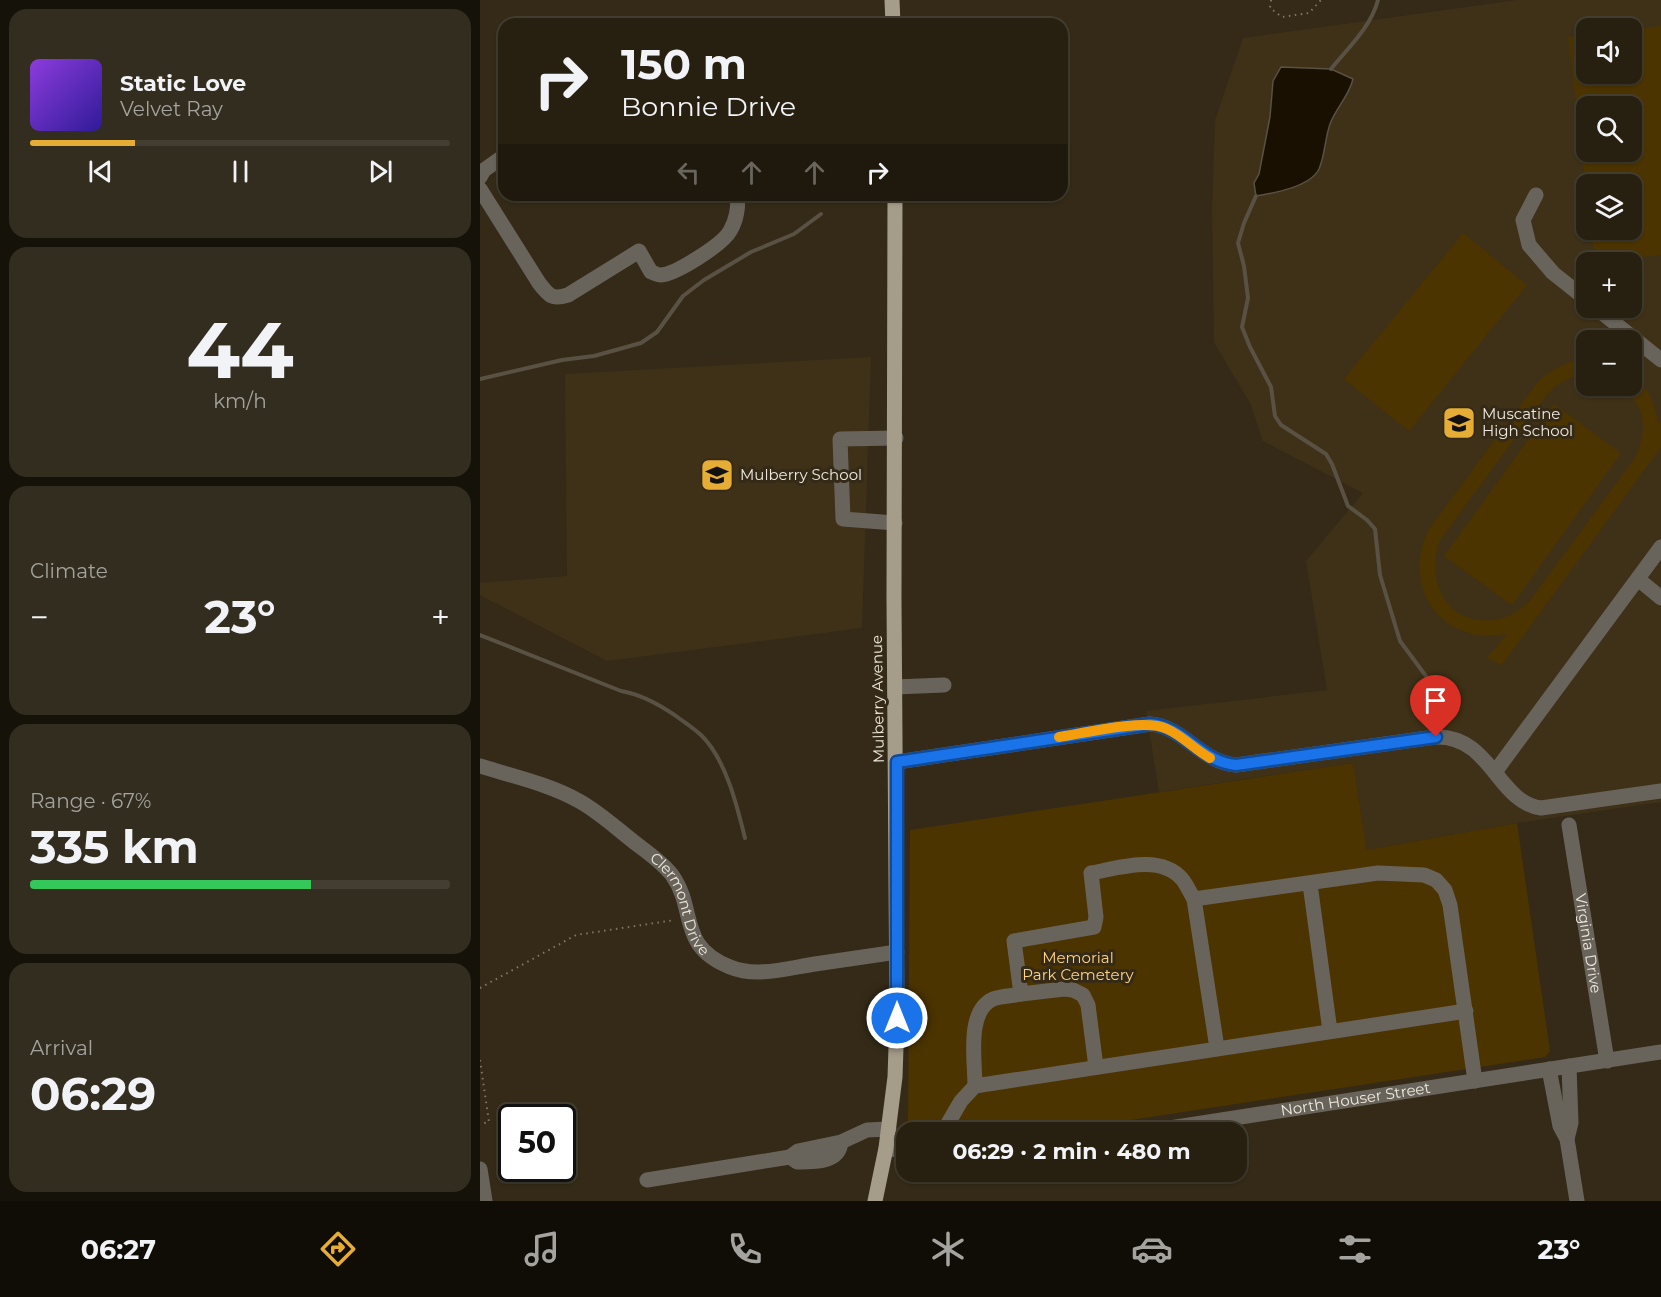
<!DOCTYPE html>
<meta charset="utf-8">
<style>
:root{--surface:#272011;--page:#332d1f;--text:#f1f3f6;--muted:#a4a39f;--line:#433e31;--accent:#e5ad35}
body{margin:0;font-family:Montserrat,sans-serif;background:var(--page);color:var(--text);height:100vh;display:flex;flex-direction:column;font-size:22px;white-space:nowrap}
*{box-sizing:border-box;margin:0}
p{font-size:20px;color:var(--muted)}
.icon{flex:none;width:33px;height:33px;fill:none;stroke:currentColor;stroke-width:2;stroke-linecap:round;stroke-linejoin:round}
.map{position:relative;flex:1;overflow:hidden}
.panel{display:flex;flex-direction:column;gap:9px;padding:9px;background:#151209;width:480px}
.panel>*{flex:none}
.top-card{position:absolute;left:18px;top:18px;width:570px;height:183px;border-radius:18px;box-shadow:0 2px 4px #0004,0 0 0 2px var(--line);background:#272011;color:var(--text);overflow:hidden}
.tools{position:absolute;left:1096px;top:18px;display:grid;gap:12px}
.tools a{display:grid;place-items:center;width:66px;height:66px;border-radius:12px;background:var(--surface);box-shadow:0 2px 4px #0004,0 0 0 2px var(--line);font-size:30px}
.speed{position:absolute;left:18px;top:1104px;display:flex;gap:12px;font-size:30px;font-weight:700;text-align:center}
.speed>*{display:grid;place-content:center;width:78px;height:78px;border-radius:50%;background:var(--surface);box-shadow:0 2px 4px #0004,0 0 0 2px var(--line);line-height:1}
.speed .limit{border:3px solid #111;border-radius:9px;background:#fff;color:#111}
.pin{position:absolute;display:grid;place-items:center;width:51px;height:51px;color:#fff;margin:-62px -26px;border-radius:50% 50% 50% 0;rotate:-45deg;box-shadow:0 0 6px #0007}
.pin .icon{rotate:45deg}
.me{position:absolute;width:66px;margin:-33px;rotate:0deg;stroke-linejoin:round;filter:drop-shadow(0 0 4px #0008)}
.turn{display:flex;align-items:center;gap:21px;height:126px;padding:0 24px;font-size:27px}
.turn .icon{width:78px;height:78px;stroke-width:2.5}
.turn b{display:block;font-size:42px;line-height:51px}
.lanes{display:flex;align-items:center;height:57px;padding:0 24px;background:#0003;justify-content:center;gap:30px;direction:ltr}
.lanes .off{opacity:.35}
.big{font-size:45px;font-weight:700;line-height:1.1}
.panel .card{flex:1;display:flex;flex-direction:column;justify-content:center;gap:9px;min-width:0;padding:0 21px;border-radius:18px;background:var(--page)}
.panel .dial{align-items:center;gap:0}
.dial b{font-size:78px;line-height:1}
.song{display:flex;align-items:center;gap:18px}
.cover{width:72px;height:72px;border-radius:9px;background:linear-gradient(135deg,hsl(270 70% 55%),hsl(250 70% 35%))}
.played{height:6px;border-radius:3px;background:linear-gradient(90deg,var(--accent) 25%,var(--line) 25%)}
.keys{display:flex;justify-content:space-around;direction:ltr}
.heat{display:flex;justify-content:space-between;align-items:center;font-size:33px;direction:ltr}
.charge{height:9px;border-radius:4px;background:linear-gradient(90deg,#34c759 67%,var(--line) 0)}
.trip{position:absolute;left:416px;top:1122px;width:351px;height:60px;border-radius:18px;background:var(--surface);box-shadow:0 2px 4px #0004,0 0 0 2px var(--line);font-weight:700;line-height:60px;text-align:center}
.dock{display:flex;height:96px;justify-content:space-around;align-items:center;background:#100d07;color:var(--muted)}
.dock .icon{width:42px;height:42px}
.dock .selected{color:var(--accent)}
.dock b{font-size:27px;color:var(--text)}
main{display:flex;flex:1;min-height:0}
.map>svg:first-child{display:block}
</style>
<main>
<section class="panel">
<div class="card">
<div class="song"><i class="cover"></i><div><b>Static Love</b><p>Velvet Ray</p></div></div>
<div class="played"></div>
<div class="keys"><svg class="icon" aria-label="previous" viewBox="0 0 24 24"><path d="M18 5L8 12l10 7zM5 5v14"/></svg><svg class="icon" aria-label="pause" viewBox="0 0 24 24"><path d="M8 5v14M16 5v14"/></svg><svg class="icon" aria-label="next" viewBox="0 0 24 24"><path d="M6 5l10 7-10 7zM19 5v14"/></svg></div>
</div>
<div class="card dial"><b>44</b><p>km/h</p></div>
<div class="card"><p>Climate</p>
<div class="heat"><a>−</a><b class="big">23°</b><a>+</a></div>
</div>
<div class="card"><p>Range · 67%</p><b class="big">335 km</b><div class="charge"></div></div>
<div class="card"><p>Arrival</p><b class="big">06:29</b></div>
</section>
<div class="map">
<svg width="1181" height="1201" viewBox="0 0 1181 1201">
<rect width="100%" height="100%" fill="#342a17"/>
<!-- built -->
<g fill="#3e3117" fill-rule="evenodd">
<path d="M1037 0H1181V802L1037 823 887 850 873 763 679 792 666 711 847 690 826 561 883 493 783 441 771 405 734 342 732 212 735 120 763 38ZM1107 28H1152V74H1107ZM1107 106H1152V152H1107ZM1107 184H1152V230H1107ZM1107 262H1152V308H1107ZM1107 340H1152V386H1107Z"/>
<path d="M391 357 382 628 127 661 0 595V583L87 576 85 374Z"/>
</g>
<!-- green -->
<g fill="#4c3400" fill-rule="evenodd">
<path d="M1181 26V255L1115 262 1111 230H1152V184H1107V196L1088 37 1107 34V74H1152V29ZM1107 106H1152V152H1107Z"/>
<path d="M983 233 1047 285 929 431 864 379Z"/>
<path d="M1107 359V373C1089 377 1078 382 1066 396L960 540C945 581 966 626 1014 620 1027 619 1038 611 1048 603L1155 458C1169 430 1165 407 1143 386H1152V374C1168 387 1176 404 1178 424L1181 421V447L1022 665 1007 658 1027 634C1014 635 1001 637 989 633 943 620 928 569 949 529L1054 387C1068 370 1085 361 1107 359Z"/>
<path d="M1074 404 1141 453 1032 605 964 556Z"/>
<path d="M873 763 887 850 1037 823 1070 1051 1065 1057 572 1132H432L428 1121 430 830Z"/>
</g>
<!-- water -->
<path fill="#191002" stroke="#595144" stroke-width="1.5" d="M801 67 851 69 873 79C869 96 856 108 850 124 845 138 845 155 839 169 830 187 794 193 776 196L774 183 779 174 790 117 793 81Z"/>
<g fill="none" stroke-linecap="round" stroke-linejoin="round">
<!-- stream -->
<g stroke="#595144" stroke-width="4">
<path d="M851 69C868 48 891 27 898 0"/>
<path d="M776 196 764 223 758 243 764 266 768 298 762 327 770 347 791 387 795 416 801 425 846 454 852 464 868 506 887 520 895 529 900 575 920 641 957 691"/>
<path d="M0 379 82 360 114 356 161 343 177 332 203 296 224 280 271 252 314 234 341 214"/>
<path d="M0 635 141 691C160 694 180 705 196 716 204 722 214 728 222 736 246 760 257 806 265 838"/>
</g>
<!-- path -->
<g stroke="#7f7767" stroke-width="2" stroke-dasharray="1.5 4.5" stroke-linecap="butt">
<path d="M791 0 790 8 802 17 829 13 841 0"/>
<path d="M0 988 96 935 195 920"/>
<path d="M0 1060 9 1122 0 1124"/>
</g>
<!-- minor -->
<g stroke="#69645b" stroke-width="15">
<path d="M0 177 4 170 24 156"/>
<path d="M0 189 59 283C69 296 72 300 88 295L159 251 171 272C174 273 177 275 180 275 195 275 243 244 250 231 256 221 259 207 257 195"/>
<path d="M1056 195 1043 220 1049 245 1073 273 1107 300"/>
<path d="M1116 308 1181 360"/>
<path d="M415 523 363 519 360 439 416 438"/>
<path d="M1158 579 1181 598"/>
<path d="M415 687 464 685"/>
<path d="M417 762 670 724C703 726 722 763 756 765L955 737C1011 735 1017 802 1061 808L1181 791"/>
<path id="s1" d="M0 766C32 776 69 784 99 801 119 812 136 828 154 842 167 852 182 862 192 875 217 910 197 946 250 967 277 978 308 968 335 964 363 960 390 956 417 952"/>
<path d="M1015 772 1181 547"/>
<path id="s2" d="M1089 825 1127 1061"/>
<path d="M830 884 850 1031"/>
<path d="M714 899 737 1048"/>
<path d="M616 1067 608 1005 603 995 593 990 584 989 541 994 534 941 614 927 616 917 611 873C639 868 680 854 702 879 707 885 710 893 714 899L898 873 944 875 956 880 965 890 970 905 995 1081"/>
<path d="M1069 1069 1080 1126 1087 1139 1097 1201"/>
<path d="M495 1086C495 1061 486 1011 513 999 521 996 532 996 541 994"/>
<path d="M463 1132 481 1101 495 1086 986 1011"/>
<path id="s3" d="M664 1132 1181 1052"/>
<path d="M1087 1139 1091 1123 1089 1066"/>
<path d="M361 1142C359 1163 334 1162 317 1162L310 1157 318 1151 361 1142 387 1130 409 1129"/>
<path d="M406 1148 426 1152"/>
<path d="M0 1169 5 1201"/>
<path d="M167 1180 310 1157"/>
</g>
<!-- major -->
<g stroke="#a69c8a" stroke-width="15">
<path d="M412 0 413 24"/>
<path d="M395 1201 406 1148 415 1077 417 1018 414 599 415 195"/>
</g>
</g>
<g fill="none" stroke-linecap="round" stroke-linejoin="round">
<!-- route casing -->
<g stroke="#114b97" stroke-width="15">
<path id="route" d="M417 1018V762L670 724C703 726 721 762 756 765L956 737"/>
</g>
<!-- route -->
<use href="#route" stroke="#1a73e8" stroke-width="10"/>
<!-- slow -->
<path stroke="#f59e0b" stroke-width="10" d="M579 737C605 733 665 718 687 729 703 736 715 750 730 758"/>
</g>
<!-- icons -->
<defs>
<g id="school-square" transform="scale(1.725)"><rect x="-9" y="-9" width="18" height="18" rx="4" fill="#e5ad35" stroke="#342a17"/><path d="M0-5L7-2L0 1L-7-2ZM-4 1L0 2.5L4 1V4Q0 6-4 4Z" fill="#111"/></g>
</defs>
<g fill-rule="evenodd">
<use href="#school-square" x="979" y="423"/>
<use href="#school-square" x="237" y="475"/>
</g>
<g text-anchor="middle" stroke-width="6" stroke-linejoin="round" paint-order="stroke">
<!-- poi labels -->
<g font-size="15" fill="#eee8dd" stroke="#342a17" text-anchor="start">
<text x="1002" y="419">Muscatine<tspan x="1002" dy="17">High School</tspan></text>
<text x="260" y="480">Mulberry School</text>
</g>
<!-- street labels -->
<g font-size="15" fill="#eee8dd" stroke="#342a17">
<text transform="translate(398 699) rotate(-91)" y="5">Mulberry Avenue</text>
<text dy="5" stroke="none"><textPath href="#s1" startOffset="254">Clermont Drive</textPath></text>
<text dy="5" stroke="none"><textPath href="#s2" startOffset="120">Virginia Drive</textPath></text>
<text dy="5" stroke="none"><textPath href="#s3" startOffset="214">North Houser Street</textPath></text>
</g>
<!-- park labels -->
<g font-size="15" fill="#ffd382" stroke="#342a17">
<text x="598" y="963">Memorial<tspan x="598" dy="17">Park Cemetery</tspan></text>
</g>
</g>
</svg>
<div class="tools">
<a><svg class="icon" aria-label="sound" viewBox="0 0 24 24"><path d="M4 9h4l5-4v14l-5-4H4zM17 9q2 3 0 6"/></svg></a>
<a><svg class="icon" aria-label="search" viewBox="0 0 24 24"><circle cx="10" cy="10" r="6"/><path d="M15 15l6 6"/></svg></a>
<a><svg class="icon" aria-label="layers" viewBox="0 0 24 24"><path d="M12 4l9 5-9 5-9-5zM3 14l9 5 9-5"/></svg></a>
<a>+</a>
<a>−</a>
</div>
<div class="speed"><div class="limit">50</div></div>
<div class="pin" style="left:956px;top:737px;background:#d93025"><svg class="icon" aria-label="arrive" viewBox="0 0 24 24"><path d="M6 21V4h12l-3 4 3 4H6"/></svg></div>
<svg class="me" style="left:417px;top:1018px" viewBox="-20 -20 40 40"><circle r="17" fill="#1a73e8" stroke="#fff" stroke-width="3"/><path d="M0-11L8 9 0 5-8 9z" fill="#fff"/></svg>
<div class="trip">06:29 · 2 min · 480 m</div>
<div class="top-card">
<div class="turn"><svg class="icon" aria-label="right" viewBox="0 0 24 24"><path d="M7 20v-9h11M14 6l5 5-5 5"/></svg><div><b>150 m</b>Bonnie Drive</div></div>
<div class="lanes"><svg class="icon off" aria-label="left" viewBox="0 0 24 24"><path d="M17 20v-9H6M10 6l-5 5 5 5"/></svg><svg class="icon off" aria-label="ahead" viewBox="0 0 24 24"><path d="M12 20V5M6 11l6-6 6 6"/></svg><svg class="icon off" aria-label="ahead" viewBox="0 0 24 24"><path d="M12 20V5M6 11l6-6 6 6"/></svg><svg class="icon" aria-label="right" viewBox="0 0 24 24"><path d="M7 20v-9h11M14 6l5 5-5 5"/></svg></div>
</div>
</div>
</main>
<nav class="dock">
<b>06:27</b>
<svg class="icon selected" aria-label="directions" viewBox="0 0 24 24"><path d="M12 3l9 9-9 9-9-9zM9 14v-3h6M13 9l2 2-2 2"/></svg>
<svg class="icon" aria-label="music" viewBox="0 0 24 24"><path d="M9 18V5l10-2v13"/><circle cx="6" cy="18" r="3"/><circle cx="16" cy="16" r="3"/></svg>
<svg class="icon" aria-label="phone" viewBox="0 0 24 24"><path d="M5 4h4l2 5-3 2q2 4 5 5l2-3 5 2v4C11 20 4 13 5 4z"/></svg>
<svg class="icon" aria-label="climate" viewBox="0 0 24 24"><path d="M12 3v18M4 7l16 10M4 17L20 7"/></svg>
<svg class="icon" aria-label="car" viewBox="0 0 24 24"><path d="M5 17H2v-5l4-1 3-4h7l3 4 3 1v5h-3M9 17h6M6 11h13"/><circle cx="7" cy="17" r="2"/><circle cx="17" cy="17" r="2"/></svg>
<svg class="icon" aria-label="filters" viewBox="0 0 24 24"><path d="M4 7h16M4 17h16"/><circle cx="9" cy="7" r="2"/><circle cx="15" cy="17" r="2"/></svg>
<b>23°</b>
</nav>
